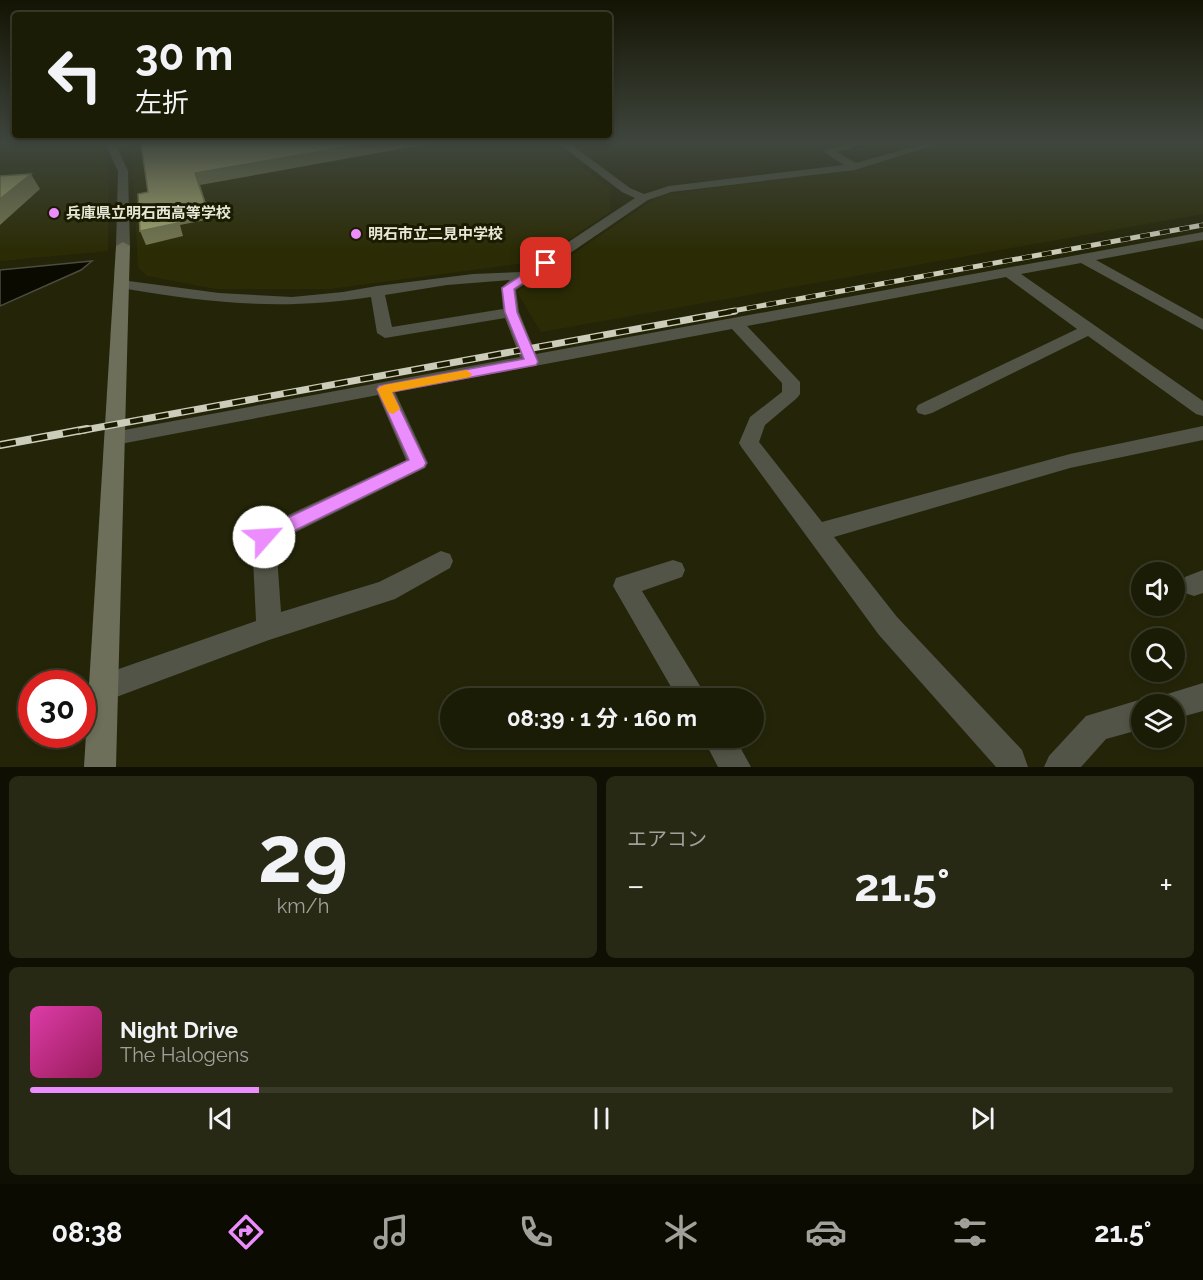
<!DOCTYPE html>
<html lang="ja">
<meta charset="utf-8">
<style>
:root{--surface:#1b1c06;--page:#282914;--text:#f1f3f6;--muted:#a0a19b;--line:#393a28;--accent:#eb8dfc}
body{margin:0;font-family:Raleway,"Noto Sans JP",sans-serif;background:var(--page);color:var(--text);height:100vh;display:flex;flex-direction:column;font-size:22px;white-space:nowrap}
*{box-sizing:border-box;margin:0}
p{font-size:20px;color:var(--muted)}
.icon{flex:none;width:33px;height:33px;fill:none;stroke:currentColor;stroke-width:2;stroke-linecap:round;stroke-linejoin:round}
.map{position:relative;height:767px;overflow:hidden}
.side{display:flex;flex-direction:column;gap:9px;padding:9px;background:#0f0f03;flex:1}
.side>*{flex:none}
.hud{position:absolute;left:12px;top:12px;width:600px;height:126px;border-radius:6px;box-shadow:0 3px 9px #0003,0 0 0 2px var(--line);background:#1b1c06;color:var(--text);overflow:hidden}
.buttons{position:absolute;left:1131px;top:562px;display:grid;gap:12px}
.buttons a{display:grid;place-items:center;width:54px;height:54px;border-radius:50%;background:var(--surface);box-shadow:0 3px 9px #0003,0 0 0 2px var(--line);font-size:30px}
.speed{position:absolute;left:18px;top:670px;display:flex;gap:12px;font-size:30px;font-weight:700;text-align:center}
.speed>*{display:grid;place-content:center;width:78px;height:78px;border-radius:50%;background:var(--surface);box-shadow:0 3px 9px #0003,0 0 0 2px var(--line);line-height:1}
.speed .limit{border:9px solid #d22;background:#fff;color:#111}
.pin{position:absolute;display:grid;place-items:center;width:51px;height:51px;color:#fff;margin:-26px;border-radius:12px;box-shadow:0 3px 9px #0006}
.me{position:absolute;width:66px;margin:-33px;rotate:64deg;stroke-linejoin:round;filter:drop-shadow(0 0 4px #0008)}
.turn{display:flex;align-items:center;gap:21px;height:126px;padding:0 24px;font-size:27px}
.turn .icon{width:78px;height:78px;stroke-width:2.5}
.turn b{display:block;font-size:42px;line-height:51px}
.big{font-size:45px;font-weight:700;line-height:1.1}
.side .tile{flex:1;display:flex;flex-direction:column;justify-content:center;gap:9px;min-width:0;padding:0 21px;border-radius:9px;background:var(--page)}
.side .dial{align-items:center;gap:0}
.dial b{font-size:78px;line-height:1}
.song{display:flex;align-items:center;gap:18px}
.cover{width:72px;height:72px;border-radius:9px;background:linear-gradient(135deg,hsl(320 70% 55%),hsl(330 70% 35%))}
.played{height:6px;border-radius:3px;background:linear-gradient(90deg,var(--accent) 20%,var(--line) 20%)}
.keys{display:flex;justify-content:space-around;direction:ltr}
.heat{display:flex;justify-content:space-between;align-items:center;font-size:33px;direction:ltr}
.side .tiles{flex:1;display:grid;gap:9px;grid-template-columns:1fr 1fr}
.tile:last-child{grid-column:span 2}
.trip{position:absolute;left:440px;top:688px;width:324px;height:60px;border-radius:30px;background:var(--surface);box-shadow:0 3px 9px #0003,0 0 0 2px var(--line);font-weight:700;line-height:60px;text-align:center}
.dock{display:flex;height:96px;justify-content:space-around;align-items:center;background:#0b0b02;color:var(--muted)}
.dock .icon{width:42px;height:42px}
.dock .current{color:var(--accent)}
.dock b{font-size:27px;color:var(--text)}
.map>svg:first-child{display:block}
</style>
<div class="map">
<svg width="1203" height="767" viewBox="0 0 1203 767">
<rect width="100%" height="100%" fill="#242508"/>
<!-- built -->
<g fill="#2b2c06">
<path d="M0 143H96L104 154 109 174 108 251 0 261Z"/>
<path d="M151 143H550L610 188V212L543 257 518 264 330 289H216L147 276 138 267 133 167 128 148Z"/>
<path d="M947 143H1203V214L541 332 517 292 660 195 859 169Z"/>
</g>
<!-- water -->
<path fill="#0a0a00" stroke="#4c4c40" stroke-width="1.5" d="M92 261 81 270 0 306V270Z"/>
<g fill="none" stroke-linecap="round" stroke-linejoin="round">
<!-- street -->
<g fill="#525447" fill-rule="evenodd">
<path d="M105 143H138L133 146 117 147 128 171 130 246 123 250 116 246 118 171Z"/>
<path d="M558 143H569L630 188 644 194 669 186 844 165 823 151 851 143H868L837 152 856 163 927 143H941L855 170 671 192 648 200 516 290 519 312 536 354 1203 232V240L1096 260 1203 319V330L1081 263 1021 274 1203 401V416L1196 414 1088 336 932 413 925 415 918 413 916 409 918 405 1077 329 1006 277 747 326 800 382V394L797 398 765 425 759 442 822 522 1070 454 1203 426V440L1070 468 834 537 897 617 1022 750 1028 767H996L879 635 742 448 739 443 750 417 782 392V383L732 329 395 392 428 463 425 468 276 542 281 612 379 582 441 551 450 554 453 561 450 568 395 599 269 640 103 702 93 698 89 688 93 678 256 621 252 537 256 530 406 460 378 395 115 445 108 443 105 438 108 433 520 357 505 318 385 338 377 333 371 297C279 311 211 303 121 288L114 284 116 281 121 280 219 293 292 297 343 292 377 286 473 274 523 272 635 198 622 192ZM510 280 501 288 503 309 392 327 385 295 447 285Z"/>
<path d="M673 560 682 563 685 570 682 577 642 591 708 699H678L613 586 616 578Z"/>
<path d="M1203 570V593L1194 596 1185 593 1182 585 1185 577Z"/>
<path d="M1203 683V711L1174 719V705H1160L1164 695Z"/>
<path d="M1142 699 1153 705H1142V729L1106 739 1081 767H1044L1049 756 1086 716Z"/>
<path d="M703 738H735L751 767H718Z"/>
</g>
<!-- secondary -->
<path fill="#6d6f5a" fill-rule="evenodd" d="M123 242 130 246 116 767H84L116 246Z"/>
<!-- rail-far2 casing -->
<g stroke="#cbccb9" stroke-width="5">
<path id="rail-far2" d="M727 312 1203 225"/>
</g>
<!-- rail-far1 casing -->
<g stroke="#cbccb9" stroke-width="7">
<path id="rail-far1" d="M79 431 735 311"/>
</g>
<!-- rail casing -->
<g stroke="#cbccb9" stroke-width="8">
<path id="rail" d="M0 445 87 429"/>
</g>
<!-- rail-far2 -->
<use href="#rail-far2" stroke="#1b1b01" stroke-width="4" stroke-dasharray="10" stroke-linecap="butt"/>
<!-- rail-far1 -->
<use href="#rail-far1" stroke="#1b1b01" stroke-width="4.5" stroke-dasharray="13" stroke-linecap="butt"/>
<!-- rail -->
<use href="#rail" stroke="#1b1b01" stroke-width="5" stroke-dasharray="16" stroke-linecap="butt"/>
</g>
<!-- shaded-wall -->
<g fill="#757751">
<path d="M369 143H433L200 185 211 219 180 225 183 236 146 245 140 231 174 212 195 173Z"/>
<path d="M31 174 40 189 0 225V199Z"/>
</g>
<!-- building -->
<g fill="#a7aa74" stroke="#757751" stroke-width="1.5">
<path d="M151 143H369L195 173 206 206 174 212 178 223 140 231 138 194 148 192 141 144Z"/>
<path d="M31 174 0 199V176Z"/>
</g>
<!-- sky -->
<linearGradient id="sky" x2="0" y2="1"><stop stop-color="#141404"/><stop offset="0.57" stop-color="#3f463d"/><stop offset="1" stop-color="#3f463d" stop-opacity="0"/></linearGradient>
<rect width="1203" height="250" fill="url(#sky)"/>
<!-- route -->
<path fill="#eb8dfc" stroke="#995ca4" stroke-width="1.5" d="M546 260 551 263 549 265 514 289 517 312 538 362 536 365 392 392 426 463 424 467 271 542 264 544 258 542 256 537 258 532 409 460 377 389 379 386 524 359 505 312 502 288Z"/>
<!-- slow -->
<path fill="#f59e0b" d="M466 370 472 374 470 377 392 392 400 409 393 414 388 412 377 389 384 385Z"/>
<!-- markers -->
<g fill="#eb8dfc" stroke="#1b1b01" stroke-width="2">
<circle cx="54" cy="213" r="6"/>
<circle cx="356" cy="234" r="6"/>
</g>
<g text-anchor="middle" stroke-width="6" stroke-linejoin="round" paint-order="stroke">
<!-- far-poi labels -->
<g font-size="15" font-weight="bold" fill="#e6e7d6" stroke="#1b1b01" text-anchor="start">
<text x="66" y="218">兵庫県立明石西高等学校</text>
<text x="368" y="239">明石市立二見中学校</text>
</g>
</g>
</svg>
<div class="buttons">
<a><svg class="icon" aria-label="sound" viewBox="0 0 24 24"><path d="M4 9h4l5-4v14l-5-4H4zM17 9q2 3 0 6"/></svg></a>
<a><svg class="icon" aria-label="search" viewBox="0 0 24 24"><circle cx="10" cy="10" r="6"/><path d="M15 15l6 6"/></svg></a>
<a><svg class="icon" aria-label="layers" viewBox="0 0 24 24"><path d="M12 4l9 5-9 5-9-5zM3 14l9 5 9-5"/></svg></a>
</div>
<div class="speed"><div class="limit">30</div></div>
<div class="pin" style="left:546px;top:263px;background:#d93025"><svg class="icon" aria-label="arrive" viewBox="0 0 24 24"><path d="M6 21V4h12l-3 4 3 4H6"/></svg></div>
<svg class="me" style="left:264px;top:537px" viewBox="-20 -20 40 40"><circle r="19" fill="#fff"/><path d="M0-13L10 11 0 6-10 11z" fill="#eb8dfc"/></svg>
<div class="trip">08:39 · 1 分 · 160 m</div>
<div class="hud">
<div class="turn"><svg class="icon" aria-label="left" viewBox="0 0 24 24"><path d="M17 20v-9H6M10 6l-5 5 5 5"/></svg><div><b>30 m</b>左折</div></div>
</div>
</div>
<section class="side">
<div class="tiles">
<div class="tile dial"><b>29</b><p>km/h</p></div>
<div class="tile"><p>エアコン</p>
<div class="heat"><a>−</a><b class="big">21.5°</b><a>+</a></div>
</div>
<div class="tile">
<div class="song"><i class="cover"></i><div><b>Night Drive</b><p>The Halogens</p></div></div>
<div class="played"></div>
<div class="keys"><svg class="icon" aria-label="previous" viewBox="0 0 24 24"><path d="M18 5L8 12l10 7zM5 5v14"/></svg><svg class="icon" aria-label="pause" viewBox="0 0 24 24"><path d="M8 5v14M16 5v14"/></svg><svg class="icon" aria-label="next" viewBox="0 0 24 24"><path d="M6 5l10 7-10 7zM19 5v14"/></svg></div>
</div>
</div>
</section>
<nav class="dock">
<b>08:38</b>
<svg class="icon current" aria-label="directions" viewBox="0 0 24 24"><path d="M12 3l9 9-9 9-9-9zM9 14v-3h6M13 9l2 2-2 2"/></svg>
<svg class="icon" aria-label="music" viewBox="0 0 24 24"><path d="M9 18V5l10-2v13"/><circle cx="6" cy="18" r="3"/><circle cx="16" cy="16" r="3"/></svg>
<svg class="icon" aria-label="phone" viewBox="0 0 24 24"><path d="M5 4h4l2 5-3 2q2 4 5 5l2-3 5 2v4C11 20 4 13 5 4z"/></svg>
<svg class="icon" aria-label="climate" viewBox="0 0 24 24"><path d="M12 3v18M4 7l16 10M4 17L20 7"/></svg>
<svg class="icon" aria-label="car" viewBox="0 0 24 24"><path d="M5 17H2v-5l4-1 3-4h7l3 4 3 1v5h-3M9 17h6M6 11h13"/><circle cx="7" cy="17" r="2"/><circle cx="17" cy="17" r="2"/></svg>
<svg class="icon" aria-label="filters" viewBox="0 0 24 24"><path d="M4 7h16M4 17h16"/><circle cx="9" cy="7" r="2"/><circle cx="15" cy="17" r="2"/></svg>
<b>21.5°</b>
</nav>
